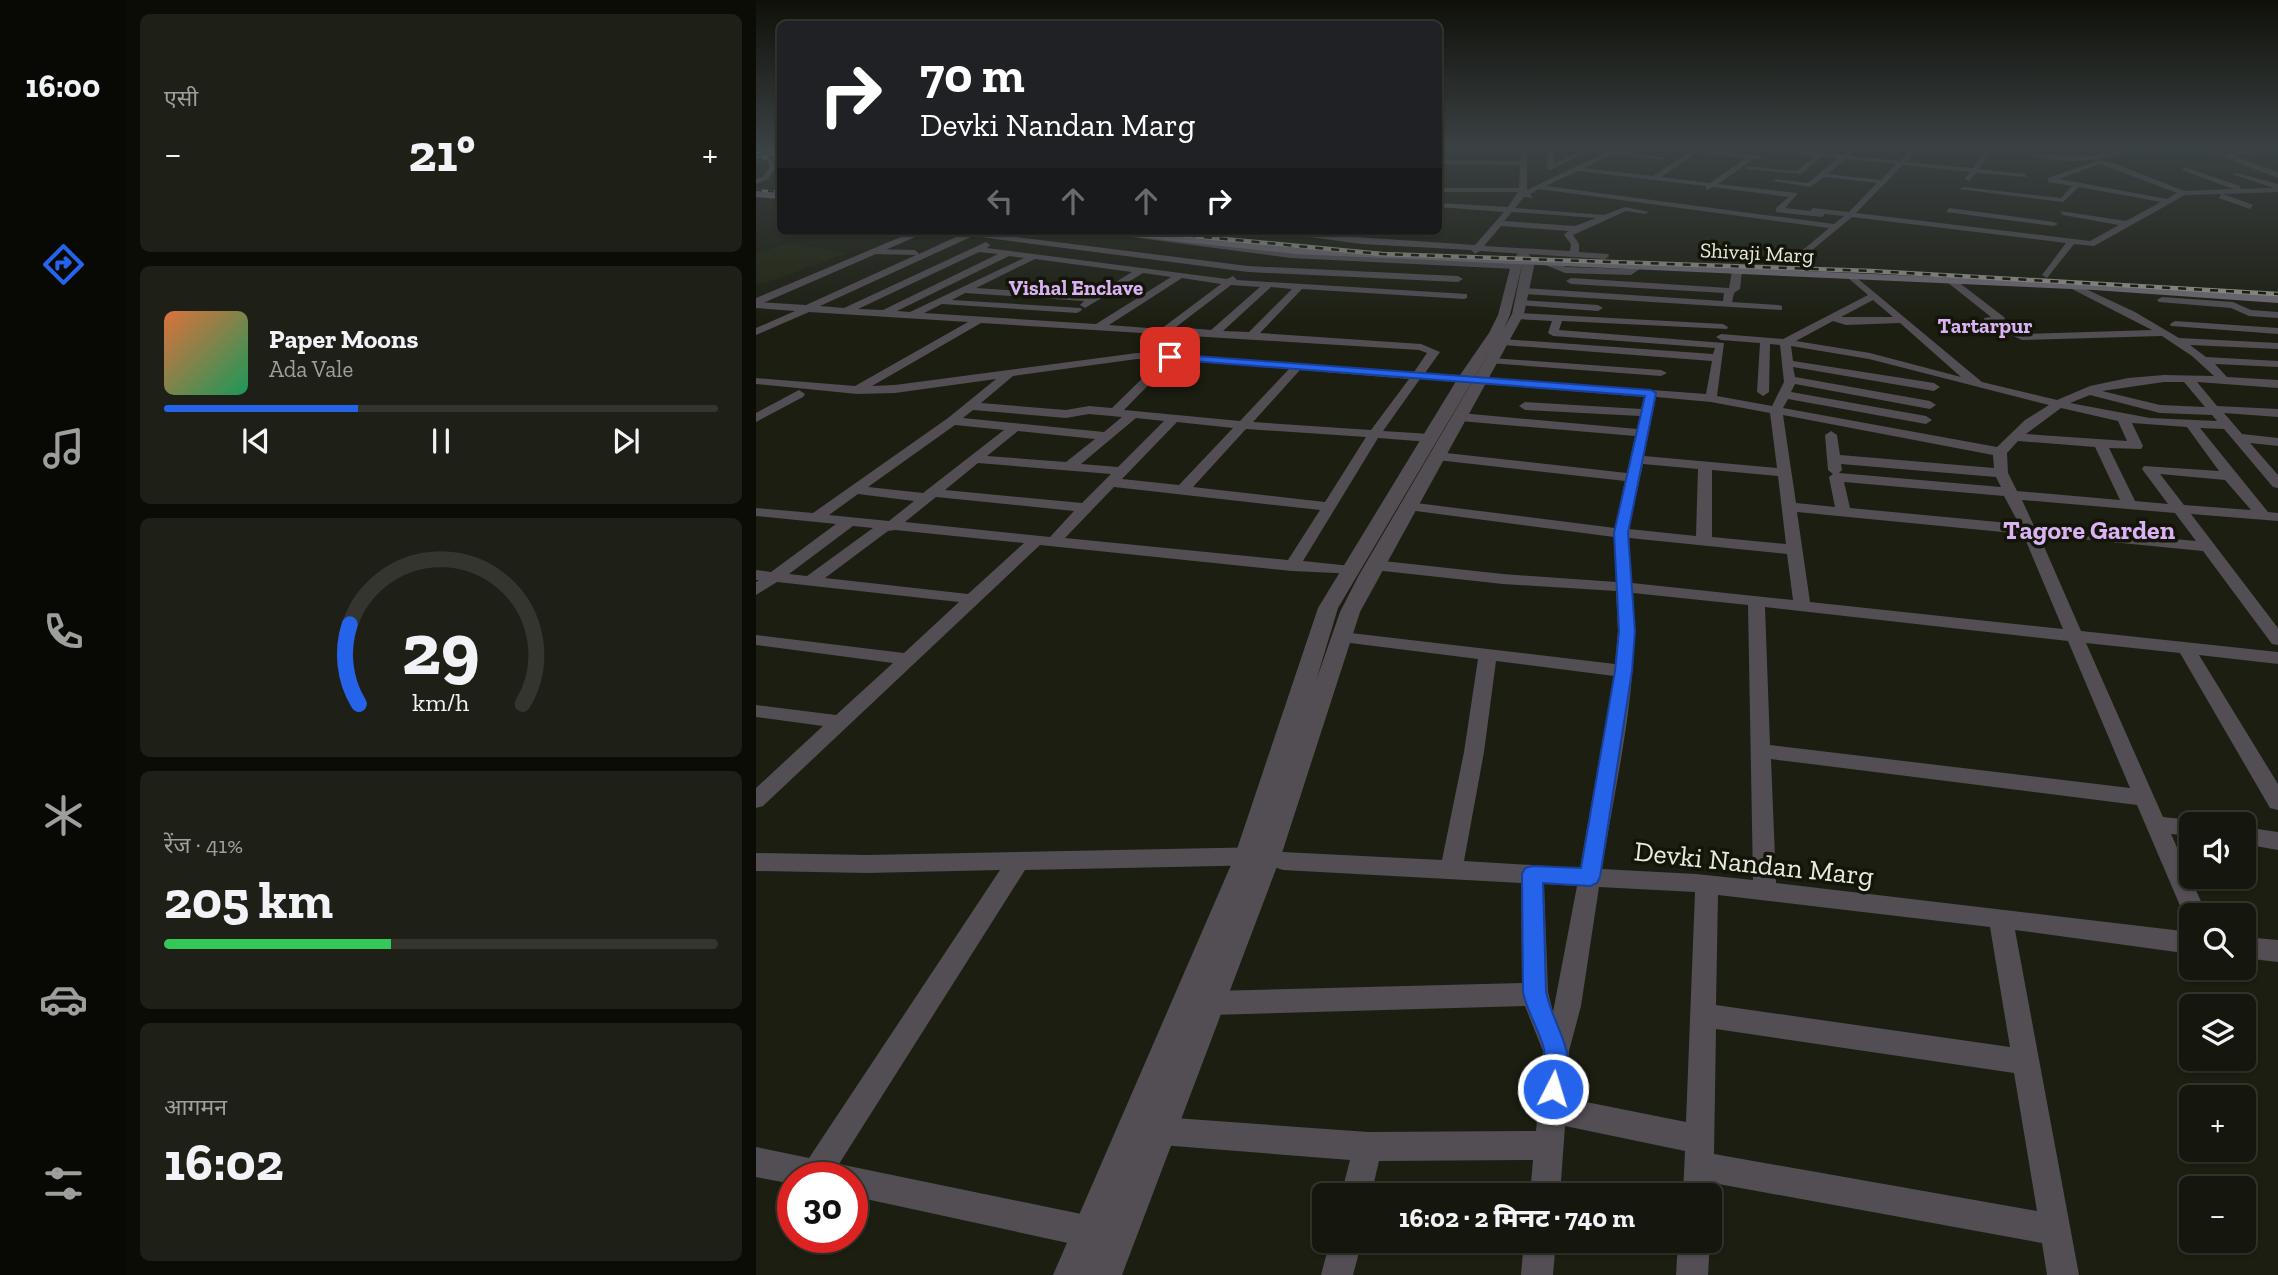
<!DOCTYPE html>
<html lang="hi">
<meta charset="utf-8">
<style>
:root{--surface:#15160d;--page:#1e1f16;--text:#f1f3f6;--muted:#9d9f9d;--line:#34352e;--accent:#2563eb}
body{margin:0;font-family:"Zilla Slab","Noto Sans Devanagari",serif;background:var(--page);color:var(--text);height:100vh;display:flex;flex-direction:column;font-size:26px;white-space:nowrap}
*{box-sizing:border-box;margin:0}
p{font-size:23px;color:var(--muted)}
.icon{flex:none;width:38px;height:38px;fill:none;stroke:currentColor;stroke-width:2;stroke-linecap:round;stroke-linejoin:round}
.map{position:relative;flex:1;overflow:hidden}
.side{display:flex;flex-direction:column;gap:14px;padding:14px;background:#0c0c07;width:630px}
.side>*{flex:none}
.hud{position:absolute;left:21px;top:21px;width:665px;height:214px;border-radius:10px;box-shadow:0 2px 5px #0004,0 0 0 2px var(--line);background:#202124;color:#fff;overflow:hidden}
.fabs{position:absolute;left:1423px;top:812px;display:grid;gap:14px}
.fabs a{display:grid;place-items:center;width:77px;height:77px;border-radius:10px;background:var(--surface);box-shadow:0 2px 5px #0004,0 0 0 2px var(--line);font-size:35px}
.speed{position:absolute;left:21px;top:1162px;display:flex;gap:14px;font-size:35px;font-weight:700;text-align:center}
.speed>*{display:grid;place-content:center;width:91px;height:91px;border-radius:50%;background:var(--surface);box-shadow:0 2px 5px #0004,0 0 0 2px var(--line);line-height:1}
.speed .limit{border:10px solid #d22;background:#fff;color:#111}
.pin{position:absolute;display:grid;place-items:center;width:60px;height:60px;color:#fff;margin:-30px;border-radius:14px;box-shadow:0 4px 10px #0006}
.me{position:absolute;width:77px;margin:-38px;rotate:5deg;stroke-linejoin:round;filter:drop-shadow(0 0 5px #0008)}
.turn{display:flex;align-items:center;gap:24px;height:147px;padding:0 28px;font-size:32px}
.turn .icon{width:91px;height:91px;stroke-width:2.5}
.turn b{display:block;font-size:49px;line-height:60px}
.lanes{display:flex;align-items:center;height:66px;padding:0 28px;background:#0003;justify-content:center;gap:35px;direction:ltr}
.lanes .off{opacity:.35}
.big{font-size:52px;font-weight:800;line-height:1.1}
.side .widget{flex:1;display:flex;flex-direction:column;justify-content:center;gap:10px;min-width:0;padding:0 24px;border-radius:10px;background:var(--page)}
.side .dial{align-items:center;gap:0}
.dial svg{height:182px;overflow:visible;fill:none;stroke:var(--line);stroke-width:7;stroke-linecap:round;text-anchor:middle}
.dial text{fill:var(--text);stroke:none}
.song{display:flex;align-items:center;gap:21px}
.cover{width:84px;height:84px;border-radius:10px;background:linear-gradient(135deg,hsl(20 70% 55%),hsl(150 70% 35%))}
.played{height:7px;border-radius:4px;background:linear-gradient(90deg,var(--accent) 35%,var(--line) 35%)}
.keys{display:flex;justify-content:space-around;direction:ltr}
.heat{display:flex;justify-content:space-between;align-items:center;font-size:38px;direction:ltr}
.charge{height:10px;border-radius:5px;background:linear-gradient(90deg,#34c759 41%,var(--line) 0)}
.trip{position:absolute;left:556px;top:1183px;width:410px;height:70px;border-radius:10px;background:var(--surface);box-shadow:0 2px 5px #0004,0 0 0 2px var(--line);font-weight:800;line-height:70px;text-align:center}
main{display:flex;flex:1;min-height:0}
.tab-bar{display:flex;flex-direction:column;width:126px;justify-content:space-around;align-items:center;background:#080905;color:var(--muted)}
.tab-bar .icon{width:49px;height:49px}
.tab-bar .active{color:var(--accent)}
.tab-bar b{font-size:32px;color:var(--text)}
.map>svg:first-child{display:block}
</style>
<main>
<nav class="tab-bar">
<b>16:00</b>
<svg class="icon active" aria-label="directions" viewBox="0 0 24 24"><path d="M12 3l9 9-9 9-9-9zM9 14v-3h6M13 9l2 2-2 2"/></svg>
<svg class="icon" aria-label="music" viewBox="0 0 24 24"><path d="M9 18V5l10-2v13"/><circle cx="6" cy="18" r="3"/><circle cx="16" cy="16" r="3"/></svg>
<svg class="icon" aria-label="phone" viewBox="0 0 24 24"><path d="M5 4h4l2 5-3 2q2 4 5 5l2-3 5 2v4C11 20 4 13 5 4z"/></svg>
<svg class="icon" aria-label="climate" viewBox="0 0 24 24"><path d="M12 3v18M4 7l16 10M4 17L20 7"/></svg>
<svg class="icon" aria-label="car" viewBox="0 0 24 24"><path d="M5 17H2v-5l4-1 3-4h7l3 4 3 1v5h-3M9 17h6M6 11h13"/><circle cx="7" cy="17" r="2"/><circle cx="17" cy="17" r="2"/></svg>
<svg class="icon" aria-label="filters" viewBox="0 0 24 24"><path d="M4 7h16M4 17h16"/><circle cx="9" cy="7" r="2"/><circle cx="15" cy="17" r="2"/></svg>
</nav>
<section class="side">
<div class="widget"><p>एसी</p>
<div class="heat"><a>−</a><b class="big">21°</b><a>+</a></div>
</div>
<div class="widget">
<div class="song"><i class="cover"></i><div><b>Paper Moons</b><p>Ada Vale</p></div></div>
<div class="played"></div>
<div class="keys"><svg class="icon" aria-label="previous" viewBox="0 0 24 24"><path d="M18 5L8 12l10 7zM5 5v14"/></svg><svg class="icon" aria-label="pause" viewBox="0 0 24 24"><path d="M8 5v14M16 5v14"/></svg><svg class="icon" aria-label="next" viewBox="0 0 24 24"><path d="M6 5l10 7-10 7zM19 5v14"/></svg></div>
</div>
<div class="widget dial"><svg viewBox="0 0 100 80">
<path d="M14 69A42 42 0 1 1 86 69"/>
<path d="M14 69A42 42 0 0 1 10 34" stroke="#2563eb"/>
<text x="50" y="56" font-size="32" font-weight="700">29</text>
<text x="50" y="72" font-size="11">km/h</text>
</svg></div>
<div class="widget"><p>रेंज · 41%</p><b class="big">205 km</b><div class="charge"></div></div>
<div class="widget"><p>आगमन</p><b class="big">16:02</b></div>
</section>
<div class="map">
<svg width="1522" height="1275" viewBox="0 0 1522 1275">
<rect width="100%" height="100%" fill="#1c1e11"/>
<!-- built -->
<g fill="#222511">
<path d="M1409 147H1438L1509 173 1396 166 1405 159 1389 156Z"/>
<path d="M32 243 91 253 7 284 0 283V254Z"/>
</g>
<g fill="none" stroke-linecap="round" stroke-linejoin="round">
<!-- minor -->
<g fill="#524e54" fill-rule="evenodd">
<path d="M765 147H771V190L861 147H868L862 151 910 158 907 160 856 154 828 168 897 176 933 152 896 147 938 149 946 147V150L997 154 1010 158 997 159 988 166 1041 171 1059 156 990 147 1063 152 1069 149 1072 151 1070 153 1087 155 1093 151 1096 153 1094 156 1144 161 1158 147H1164L1150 162 1217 168 1231 147H1237L1223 169 1269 174 1271 177 1220 173 1213 181 1209 179 1214 172 1147 165 1100 213 1334 241 1363 225 1307 215 1304 211 1370 221 1405 202 1323 187 1307 202 1203 189 1207 187 1305 198 1316 186 1292 182V178L1343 160 1360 164 1428 191 1477 189 1426 170 1428 167 1484 186V189L1518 188 1476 174 1481 173 1522 184V192L1467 194 1497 205 1494 209 1463 198 1465 194 1429 195 1338 246 1318 244 1291 278 1286 275 1310 243 1096 217 1038 265 1035 264V260L1073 228 783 189 774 194 777 198 768 197 759 208 848 215 869 207 893 212 889 214 870 211 817 235 823 244V252L852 254 853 256 849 259 724 251 719 254 715 250 606 244 509 231 719 245 748 212 682 207V203L752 207 762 192H682V188H763L764 165 682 164V160L764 161ZM941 153 990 158 954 183 905 177ZM1066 157 1082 158 1052 183 1021 179 1017 181 1054 187 1068 177 1121 183 1093 212 1057 208 1054 211 1029 208 1042 193 962 184 988 166 990 169 1045 174ZM1090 159 1140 164 1125 180 1072 174ZM1344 164 1421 193 1411 199 1303 179ZM822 171 949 186 951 190 957 187 1033 197 1020 208V212L1066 217 1069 214 1088 216 1078 224 790 186ZM756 212 840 218 819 226 748 221ZM745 226 812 231 808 235 815 244 814 251 728 246Z"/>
<path d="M792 147H798V164L831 148 836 149 794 170 791 168Z"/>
<path d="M1370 147 1375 148C1352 163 1300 165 1276 154L1338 156Z"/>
<path d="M1461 147H1470L1491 153 1488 155Z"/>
<path d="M4 155 14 158 20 166 12 179 0 184V179L7 177 14 166 10 160 2 158Z"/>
<path d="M1193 208 1298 222 1302 224 1298 226 1190 212Z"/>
<path d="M213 231 492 266 702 276 707 279 702 282 492 272 217 236 64 306 88 308 230 242 234 245 231 248 471 279 477 276 481 280 711 294V298L708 299 546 289 504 333 665 344 684 352 669 373 950 394 956 361 747 345 742 342 747 339 957 354 959 348 797 336 792 333 796 321 761 319 756 316 761 313 967 324 972 327 971 329 806 321 803 330 968 343 961 396 1016 406 1028 382 1024 345 1014 344 1013 392 1007 396 1001 392 1004 343 965 340 960 337 965 334 1027 339 1112 295 1092 278 1090 276 1095 273 1226 382 1301 400 1334 386 1372 378 1408 375 1458 376 1436 356 1406 336 1266 340 1228 322V318L1235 317 1191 282V278H1197L1248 317 1249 319 1244 322 1268 334 1396 330 1314 288 1312 286 1317 283 1379 312 1423 338 1522 343V349L1434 345 1450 357 1522 361V367L1459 364 1471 377 1522 380V388L1441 382 1461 406 1522 409V417L1468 413 1486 434 1522 438V446L1494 443 1522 475V488L1517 487 1468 429 1444 428 1512 512 1522 513V521L1435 514 1522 628V645L1516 644 1447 551 1283 535 1325 631 1522 652V664L1443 655 1522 784V810L1514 808 1424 653 1330 643 1407 817 1435 820 1444 824H1435V836L1415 834 1451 915H1435V924L1431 922 1381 805 1015 759 1020 883 1435 932V954L1259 930 1323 1275H1291L1286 1243 957 1183 954 1203V1195H927L929 1151 809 1126 804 1195H774L777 1160 623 1161 615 1195H585L594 1160 405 1145 395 1141 391 1131 395 1121 405 1117 612 1132 780 1131 787 1051 769 1006 455 1015 446 1011 442 1003 446 995 455 991 766 983 765 883 527 870 512 865 269 870 83 1164 335 1216 346 1221 351 1232 346 1243 335 1248 96 1196V1178H37V1184L0 1177V1147L53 1158 244 870 111 873 0 871V853L111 855 512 847 527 852 686 860 708 752 722 659 586 642 580 641 577 637 580 633 586 632 859 664 862 631 860 591 747 584 618 570 610 565 618 560 747 574 860 582 858 537 652 510 645 506 652 502 859 528 869 481 681 460 674 456 681 452 871 473 879 436 704 421 698 417 704 413 881 429 884 416 769 410 763 406 769 402 885 409 888 397 664 379 627 431 674 434 680 438 674 442 622 438 547 561 595 566 601 568 603 571 601 574 536 571 284 545 7 806 0 808V788L67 726 0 717V705L80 715 137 663 0 645V635L148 653 203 602 21 582 0 595V582L3 580H0V570L15 572 80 524 0 516V508L57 513 192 418 240 379 139 393 101 394 0 384V378L99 386 212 322 53 312 0 335V328L39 311 0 308V302L50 305 160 255 118 254 115 249 159 250 163 254ZM223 252 242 254 127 310 102 309ZM253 256 268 258 154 312 141 311ZM279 259 376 272 337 296 220 288ZM387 273 415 277 340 324 168 313 186 304 321 313 326 310 325 308 196 300 209 293 328 301 324 305 329 308ZM426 278 465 284 405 329 353 325ZM475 285 504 287 455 330 420 327ZM515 287 536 289 493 332 467 331ZM1117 300 1137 317H1085ZM1077 321 1090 325 1144 323 1205 377 1114 353 1040 341ZM225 323 663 350 671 353 658 372 381 353 139 385 116 386ZM1035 346 1113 359 1293 405 1269 420 1241 447 1027 408 1032 399 1170 424 1176 420 1170 416 1035 392 1039 384 1174 409 1180 405 1174 401 1039 377 1037 367 1178 391 1184 387 1178 383 1037 361ZM381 359 405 360 356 408 333 406 310 410 225 403 257 376ZM417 360 533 369 484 421 368 410ZM544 370 653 379 615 430 497 422ZM1408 382H1428L1449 407 1404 405 1346 391ZM1334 395 1404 413 1456 415 1461 421 1394 418 1314 403ZM900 397 955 402 1014 413 1021 468 888 456ZM1305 408 1362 421 1371 441 1270 434ZM217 410 310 418 333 414 366 417 348 432 207 418ZM1027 415 1237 455 1238 468 1084 455 1081 435 1075 431 1069 435 1072 470 1077 474 1073 477 1079 507 1040 503ZM380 418 408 421 362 467 325 464ZM421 422 477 428 423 485 366 479ZM1376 423 1431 427 1463 471 1388 466 1386 469 1412 504 1379 501 1353 448 1385 449 1387 446ZM199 425 248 430 167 493 112 487ZM490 429 610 437 569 502 437 487ZM262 431 339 439 310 462 231 456ZM1262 441 1339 447 1364 500 1261 491 1252 473 1251 453ZM222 463 355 474 326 503 189 490ZM887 464 942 469 940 536 873 529ZM1085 464 1240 477 1245 487 1083 473 1086 470ZM956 470 1022 476 1030 544 956 537ZM1404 474 1469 480 1495 510 1428 505ZM1088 482 1248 496 1263 524 1094 508ZM358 487 564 510 532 560 309 538ZM102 494 158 501 133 521 73 515ZM180 497 318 511 294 537 149 522ZM1266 500 1419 513 1440 541 1278 526ZM1041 512 1267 534 1307 629 1054 602ZM97 526 117 528 51 576 33 574ZM139 530 268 543 212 594 69 578 132 531ZM873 538 1031 554 1037 600 876 583ZM877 593 992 605 997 880 940 874 846 869C860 778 884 685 877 593ZM1009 607 1312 641 1374 788 1014 745ZM740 661 858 676 824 868 708 861 728 752ZM788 884 821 886 797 1012 792 992ZM843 887 939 892 930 1122 810 1098 813 1051 825 1006ZM962 895 1234 927 1254 1047 960 1005ZM960 1029 1258 1073 1281 1211 958 1154Z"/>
<path d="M330 231H355L535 252 760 263 765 266 760 269 535 258Z"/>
<path d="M790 259 810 267 873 269 883 263 888 266 875 275 809 273 787 264 786 262Z"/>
<path d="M981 268 986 271 984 289 978 293 976 302 1022 305 1026 306V310L767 294 762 291 767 288 967 301 968 293 815 284 810 281 815 278 973 288 976 271Z"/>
<path d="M1406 297 1477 302 1495 310 1522 312V318L1493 316 1475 308 1403 302 1401 300Z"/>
<path d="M764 300 842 305 847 308 842 311 761 305 759 303Z"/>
<path d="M1419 321 1522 328V334L1415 326 1414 324Z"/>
<path d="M736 358 905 370 911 373 905 376 732 363 730 361Z"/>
<path d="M43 390 49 394 47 397 0 422V413Z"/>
<path d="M1488 827 1522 832V850L1488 844Z"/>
<path d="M1488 937 1522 940V962L1488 958Z"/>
<path d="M574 1241H606L597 1275H565Z"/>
<path d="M768 1241H800L797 1275H765Z"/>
<path d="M922 1241H954L952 1275H920Z"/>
</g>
<!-- tertiary -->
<g fill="#524e54" fill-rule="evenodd">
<path d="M1441 147H1451L1470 154 1522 147V151L1477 156 1522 172V178Z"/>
<path d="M159 231H173L0 306V298Z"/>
<path d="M763 252H771L779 262 768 314 604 612 525 856 366 1275H297L478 858 562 608 702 378 733 333 742 315 756 261ZM767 261 756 314 748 328 754 315ZM740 341 603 575 584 612 560 681 582 608Z"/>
</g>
<!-- secondary -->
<g fill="#706a74" fill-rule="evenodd">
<path d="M24 150V154L0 160V156Z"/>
<path d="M0 191 24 193V199L0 197Z"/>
<path d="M349 231H382L540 248 1338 284 1522 295V303L1338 290 540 254 354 234Z"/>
</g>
<!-- primary -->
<path fill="#877f8c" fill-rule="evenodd" d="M16 147H24V149L0 155V151Z"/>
<!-- rail-far1 casing -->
<g stroke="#93958a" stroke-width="2.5">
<g id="rail-far1">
<path d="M0 160 24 154"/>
<path d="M0 190 24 192"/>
</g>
</g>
<!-- rail casing -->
<g stroke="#93958a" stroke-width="4.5">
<path id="rail" d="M384 231 626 254 1115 271 1522 294"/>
</g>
<!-- rail-far1 -->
<use href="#rail-far1" stroke="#131508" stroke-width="2" stroke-dasharray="6" stroke-linecap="butt"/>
<!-- rail -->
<use href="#rail" stroke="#131508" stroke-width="2.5" stroke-dasharray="8" stroke-linecap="butt"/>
</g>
<!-- sky -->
<linearGradient id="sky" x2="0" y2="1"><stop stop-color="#0f1009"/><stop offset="0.45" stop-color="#3a4143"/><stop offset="1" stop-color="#3a4143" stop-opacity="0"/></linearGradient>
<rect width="1522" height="325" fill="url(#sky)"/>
<!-- route -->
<path fill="#2563eb" stroke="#184099" stroke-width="2" d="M414 354 895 390 900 393 872 533 879 631 876 671 844 877 841 883 834 886 787 883 790 992C799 1032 825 1054 806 1098L797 1102 788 1098C781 1082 791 1066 788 1049 783 1029 771 1012 767 992L766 874 769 868 776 866 825 868 859 671 863 631 858 533 889 396 410 359 409 357Z"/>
<g text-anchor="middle" stroke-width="7" stroke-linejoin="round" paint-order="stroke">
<!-- far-street labels -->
<g font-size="21" fill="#e8eae1" stroke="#131508">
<text transform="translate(1001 253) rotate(3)" y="7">Shivaji Marg</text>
</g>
<!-- far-neighbourhood labels -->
<g font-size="21" font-weight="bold" fill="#dab2f5" stroke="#131508">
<text x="320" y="295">Vishal Enclave</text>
<text x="1229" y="333">Tartarpur</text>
</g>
<!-- neighbourhood labels -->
<g font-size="26" font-weight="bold" fill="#dab2f5" stroke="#131508">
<text x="1333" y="539">Tagore Garden</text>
</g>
<!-- near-street labels -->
<g font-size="28" fill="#e8eae1" stroke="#131508">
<text transform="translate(998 863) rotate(6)" y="10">Devki Nandan Marg</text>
</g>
</g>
</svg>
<div class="fabs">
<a><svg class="icon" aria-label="sound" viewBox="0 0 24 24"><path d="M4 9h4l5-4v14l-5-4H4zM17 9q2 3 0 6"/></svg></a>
<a><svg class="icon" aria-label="search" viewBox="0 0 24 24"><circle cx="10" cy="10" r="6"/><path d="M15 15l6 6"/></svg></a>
<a><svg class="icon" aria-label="layers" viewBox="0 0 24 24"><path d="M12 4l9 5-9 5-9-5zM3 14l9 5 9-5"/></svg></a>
<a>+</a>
<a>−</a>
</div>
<div class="speed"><div class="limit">30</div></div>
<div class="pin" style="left:414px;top:357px;background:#d93025"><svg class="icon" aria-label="arrive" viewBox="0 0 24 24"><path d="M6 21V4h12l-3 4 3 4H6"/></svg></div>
<svg class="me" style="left:797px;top:1089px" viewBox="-20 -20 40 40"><circle r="17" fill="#2563eb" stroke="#fff" stroke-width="3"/><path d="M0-11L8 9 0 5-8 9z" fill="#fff"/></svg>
<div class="trip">16:02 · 2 मिनट · 740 m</div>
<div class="hud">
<div class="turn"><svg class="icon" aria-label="right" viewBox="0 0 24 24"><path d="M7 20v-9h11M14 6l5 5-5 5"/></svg><div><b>70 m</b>Devki Nandan Marg</div></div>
<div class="lanes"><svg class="icon off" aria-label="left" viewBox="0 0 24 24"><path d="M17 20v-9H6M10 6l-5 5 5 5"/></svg><svg class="icon off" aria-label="ahead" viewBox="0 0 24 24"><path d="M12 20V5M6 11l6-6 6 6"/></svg><svg class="icon off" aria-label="ahead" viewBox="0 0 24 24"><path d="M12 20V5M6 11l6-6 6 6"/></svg><svg class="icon" aria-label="right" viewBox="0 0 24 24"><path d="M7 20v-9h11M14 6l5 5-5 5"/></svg></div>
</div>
</div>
</main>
